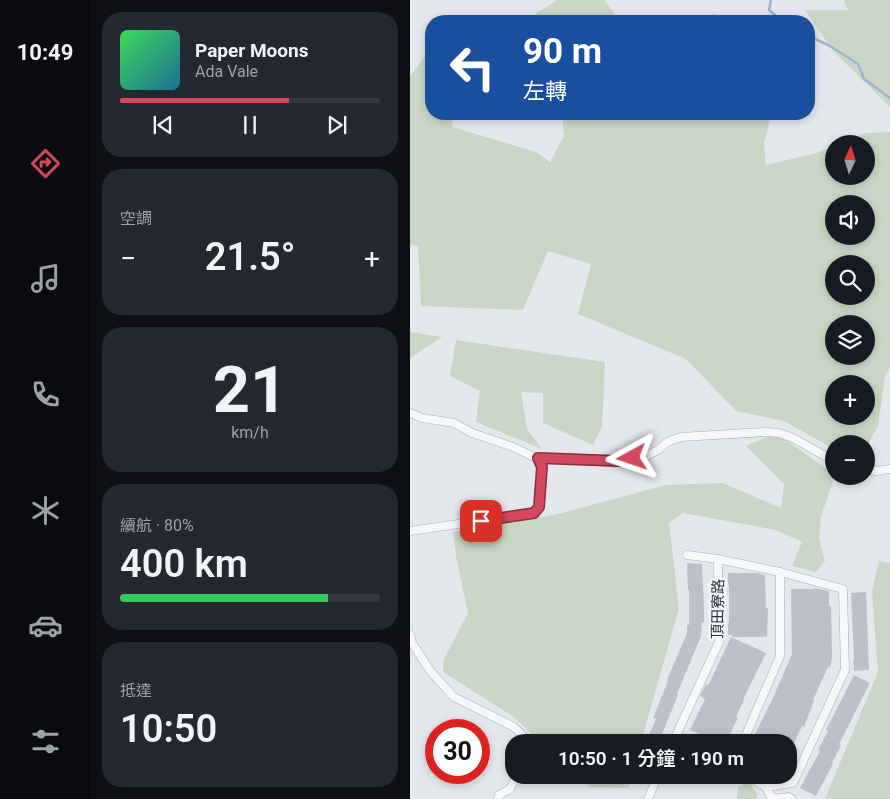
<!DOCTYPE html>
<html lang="zh-TW">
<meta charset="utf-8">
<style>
:root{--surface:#171b24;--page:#242831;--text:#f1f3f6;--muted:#9ea1a6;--line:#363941;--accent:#d1495b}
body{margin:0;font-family:Roboto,"Noto Sans TC",sans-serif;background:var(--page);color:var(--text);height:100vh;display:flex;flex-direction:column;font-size:19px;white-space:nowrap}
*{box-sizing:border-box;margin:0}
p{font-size:16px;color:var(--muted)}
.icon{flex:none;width:28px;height:28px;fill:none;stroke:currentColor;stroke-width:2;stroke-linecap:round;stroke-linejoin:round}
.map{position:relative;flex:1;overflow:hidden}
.panel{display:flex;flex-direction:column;gap:12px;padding:12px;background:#0d0f14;width:320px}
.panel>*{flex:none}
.top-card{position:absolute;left:15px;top:15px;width:390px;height:105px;border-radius:20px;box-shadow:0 2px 8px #0003;background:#1a4fa0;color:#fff;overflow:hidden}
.needle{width:32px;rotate:4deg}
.controls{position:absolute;left:415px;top:135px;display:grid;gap:10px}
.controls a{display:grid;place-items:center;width:50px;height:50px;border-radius:50%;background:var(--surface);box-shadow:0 2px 8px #0003;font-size:25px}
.speed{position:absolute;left:15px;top:719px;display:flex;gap:10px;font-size:25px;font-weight:700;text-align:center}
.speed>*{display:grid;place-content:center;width:65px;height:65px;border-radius:50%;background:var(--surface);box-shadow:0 2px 8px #0003;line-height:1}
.speed .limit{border:8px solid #d22;background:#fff;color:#111}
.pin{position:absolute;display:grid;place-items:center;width:42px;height:42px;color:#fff;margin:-21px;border-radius:10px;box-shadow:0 2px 8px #0006}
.me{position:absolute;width:55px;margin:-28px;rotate:265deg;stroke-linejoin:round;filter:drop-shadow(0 0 4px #0008)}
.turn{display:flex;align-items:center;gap:18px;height:105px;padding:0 15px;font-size:22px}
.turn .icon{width:65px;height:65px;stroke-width:2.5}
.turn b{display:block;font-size:35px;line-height:42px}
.big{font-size:38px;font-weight:600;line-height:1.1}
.panel .card{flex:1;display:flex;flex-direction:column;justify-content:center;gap:8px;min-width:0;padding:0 18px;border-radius:20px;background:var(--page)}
.panel .dial{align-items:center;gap:0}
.dial b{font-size:65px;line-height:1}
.song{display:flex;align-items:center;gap:15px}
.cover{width:60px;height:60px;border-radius:8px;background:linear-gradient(135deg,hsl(130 70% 55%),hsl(200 70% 35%))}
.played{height:5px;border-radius:2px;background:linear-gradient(90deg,var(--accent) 65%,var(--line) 65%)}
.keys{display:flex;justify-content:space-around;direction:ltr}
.heat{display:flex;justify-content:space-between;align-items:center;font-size:28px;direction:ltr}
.charge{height:8px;border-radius:4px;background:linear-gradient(90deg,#34c759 80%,var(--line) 0)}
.trip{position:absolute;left:95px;top:734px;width:292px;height:50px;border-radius:20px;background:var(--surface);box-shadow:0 2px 8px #0003;font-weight:600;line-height:50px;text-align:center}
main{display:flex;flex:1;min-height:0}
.tab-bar{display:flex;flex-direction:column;width:90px;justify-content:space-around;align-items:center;background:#090b0e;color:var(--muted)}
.tab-bar .icon{width:35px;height:35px}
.tab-bar .on{color:var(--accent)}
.tab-bar b{font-size:22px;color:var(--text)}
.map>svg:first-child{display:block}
</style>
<main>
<nav class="tab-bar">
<b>10:49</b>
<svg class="icon on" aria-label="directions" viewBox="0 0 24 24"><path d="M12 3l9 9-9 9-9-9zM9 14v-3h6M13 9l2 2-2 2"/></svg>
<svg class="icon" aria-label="music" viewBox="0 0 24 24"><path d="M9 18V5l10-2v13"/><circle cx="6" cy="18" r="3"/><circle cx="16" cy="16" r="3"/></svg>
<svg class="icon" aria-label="phone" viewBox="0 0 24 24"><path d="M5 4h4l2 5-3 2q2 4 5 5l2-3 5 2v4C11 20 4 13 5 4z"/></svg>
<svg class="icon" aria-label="climate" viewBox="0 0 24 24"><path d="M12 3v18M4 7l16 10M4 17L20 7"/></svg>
<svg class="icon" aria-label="car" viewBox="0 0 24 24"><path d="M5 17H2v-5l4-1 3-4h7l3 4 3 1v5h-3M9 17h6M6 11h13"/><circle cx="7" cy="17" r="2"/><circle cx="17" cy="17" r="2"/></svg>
<svg class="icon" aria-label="filters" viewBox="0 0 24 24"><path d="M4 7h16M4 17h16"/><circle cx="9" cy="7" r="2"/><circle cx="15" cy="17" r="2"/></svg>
</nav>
<section class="panel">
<div class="card">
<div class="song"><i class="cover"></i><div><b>Paper Moons</b><p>Ada Vale</p></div></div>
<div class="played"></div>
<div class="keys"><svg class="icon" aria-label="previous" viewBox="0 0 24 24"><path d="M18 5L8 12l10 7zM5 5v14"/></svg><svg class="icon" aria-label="pause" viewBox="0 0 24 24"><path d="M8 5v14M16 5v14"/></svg><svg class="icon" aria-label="next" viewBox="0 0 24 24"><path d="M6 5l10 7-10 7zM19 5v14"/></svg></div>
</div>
<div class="card"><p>空調</p>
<div class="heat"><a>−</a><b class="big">21.5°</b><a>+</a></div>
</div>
<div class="card dial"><b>21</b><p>km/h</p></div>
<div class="card"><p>續航 · 80%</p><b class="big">400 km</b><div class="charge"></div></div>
<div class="card"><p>抵達</p><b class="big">10:50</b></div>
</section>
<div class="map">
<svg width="480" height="799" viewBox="0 0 480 799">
<rect width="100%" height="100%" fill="#e4e7ec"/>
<!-- green -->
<g fill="#c9d6c5" fill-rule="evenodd">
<path d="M147 0H194L206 16 263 21 304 14 314 21H122L124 15Z"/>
<path d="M434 0H480V107L423 51 395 10H438Z"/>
<path d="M15 56 21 59V114H41L43 127 126 152 140 162 154 136 152 114H362L354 143 356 165 407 153 424 146V176H456V144H429L455 133 480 132V368L475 376 468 426 456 447V444H424V449L374 421 326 411 276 359 168 314 181 264 138 251 113 310 11 306 8 246 0 245V77ZM424 204H456V236H424ZM424 264H456V296H424ZM424 324H456V356H424ZM424 384H456V416H424Z"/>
<path d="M0 332 32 337 0 358Z"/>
<path d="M46 340 195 362 192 427 183 445 133 423V393L111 392 117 429 132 449 66 422 70 391 40 376Z"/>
<path d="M366 433 424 474 425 476 411 516 409 539 415 561 406 572 382 566 392 542 366 530 273 513 259 523 269 608 231 742H130L104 717 33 672 34 659 58 613 46 557 43 532 148 514 256 485 313 483 371 508 374 484 336 446Z"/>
<path d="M469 561 480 563V799H415L468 672 462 591Z"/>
<path d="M165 775H222L218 788 179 787Z"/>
<path d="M339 782 348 795 346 799H327L328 787Z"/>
</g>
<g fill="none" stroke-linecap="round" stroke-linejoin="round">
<!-- stream -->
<g stroke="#9fb4cc" stroke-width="2.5">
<path d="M361 0 359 10 372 21"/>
<path d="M399 36 420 46 448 64 454 79 480 98"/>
</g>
</g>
<!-- building -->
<g fill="#bbc0ca">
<path d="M277 563 292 564 294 610V622H292L291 636 267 694 268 695 252 734 256 735 252 742H243L237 740 246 719 243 718 258 681 257 680 277 633V625H279V590H278Z"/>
<path d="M318 573H347L355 575 356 608H358L357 637H322V635H318V623H319V585H318Z"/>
<path d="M404 588 419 591V606H421L422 657 420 668 418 667 403 700 404 701 394 727 392 726 379 754V742H341L362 700 382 654 381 589H404Z"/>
<path d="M456 592 459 670 444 671 443 660H444L441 593Z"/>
<path d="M321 637 356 653 333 700H334L326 717 328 718 316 742H310L280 730 295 699 290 696 296 684 298 686Z"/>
<path d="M444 675 460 683 429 744 431 745 422 763 423 764 406 796 390 788 410 751 408 750 418 731 416 730Z"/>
</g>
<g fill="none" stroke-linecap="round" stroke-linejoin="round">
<!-- street casing -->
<g stroke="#a9aeb7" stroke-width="9">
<g id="street">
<path d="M0 413 12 418 44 423 62 433 103 447 128 459 132 467 129 507 124 513 0 531"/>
<path d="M128 459 209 461 236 456 248 450 257 442 271 437 356 432 369 433 383 438 424 461"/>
<path d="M456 469 466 471 480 469"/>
<path d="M277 555 308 559"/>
<path d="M0 635 2 643 21 672 44 697 104 727 117 740V742"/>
<path d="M263 742 309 642 308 559 370 572 433 589 435 670 383 783 356 787"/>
<path d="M333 742 370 656V572"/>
<path d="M337 775 356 787 362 799 379 797 382 799"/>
<path d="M88 799 89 795 100 789 107 775"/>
<path d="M238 799 248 775"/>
</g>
</g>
<!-- street -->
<use href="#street" stroke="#f7f8fa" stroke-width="8"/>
</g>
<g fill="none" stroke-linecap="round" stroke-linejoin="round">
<!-- route casing -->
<g stroke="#882f3b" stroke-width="12">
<path id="route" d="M71 521 124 513 129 507 132 467 128 458 209 461 222 458"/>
</g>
<!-- route -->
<use href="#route" stroke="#d1495b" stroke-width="9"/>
</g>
<g text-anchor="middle" stroke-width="5" stroke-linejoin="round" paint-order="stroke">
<!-- street labels -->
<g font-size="15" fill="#2b3445" stroke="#f4f6f9">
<text transform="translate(308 609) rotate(-89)" y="5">頂田寮路</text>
</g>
</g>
</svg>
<div class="controls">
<a><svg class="needle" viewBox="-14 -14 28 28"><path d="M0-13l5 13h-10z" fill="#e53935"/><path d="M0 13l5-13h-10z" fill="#9ea1a6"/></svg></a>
<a><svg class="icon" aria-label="sound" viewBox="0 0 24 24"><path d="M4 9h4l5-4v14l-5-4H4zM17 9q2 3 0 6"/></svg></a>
<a><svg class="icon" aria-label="search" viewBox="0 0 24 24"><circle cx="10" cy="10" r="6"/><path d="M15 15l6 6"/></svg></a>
<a><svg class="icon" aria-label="layers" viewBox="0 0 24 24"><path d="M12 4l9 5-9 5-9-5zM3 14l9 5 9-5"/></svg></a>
<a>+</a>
<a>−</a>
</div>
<div class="speed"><div class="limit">30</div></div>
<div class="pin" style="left:71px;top:521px;background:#d93025"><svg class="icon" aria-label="arrive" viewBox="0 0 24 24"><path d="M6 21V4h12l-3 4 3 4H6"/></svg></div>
<svg class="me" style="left:222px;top:458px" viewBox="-20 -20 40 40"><path d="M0-17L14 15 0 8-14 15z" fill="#d1495b" stroke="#fff" stroke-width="4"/></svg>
<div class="trip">10:50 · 1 分鐘 · 190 m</div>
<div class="top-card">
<div class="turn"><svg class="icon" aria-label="left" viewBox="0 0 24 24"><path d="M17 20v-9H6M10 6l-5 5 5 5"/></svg><div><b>90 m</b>左轉</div></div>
</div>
</div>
</main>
